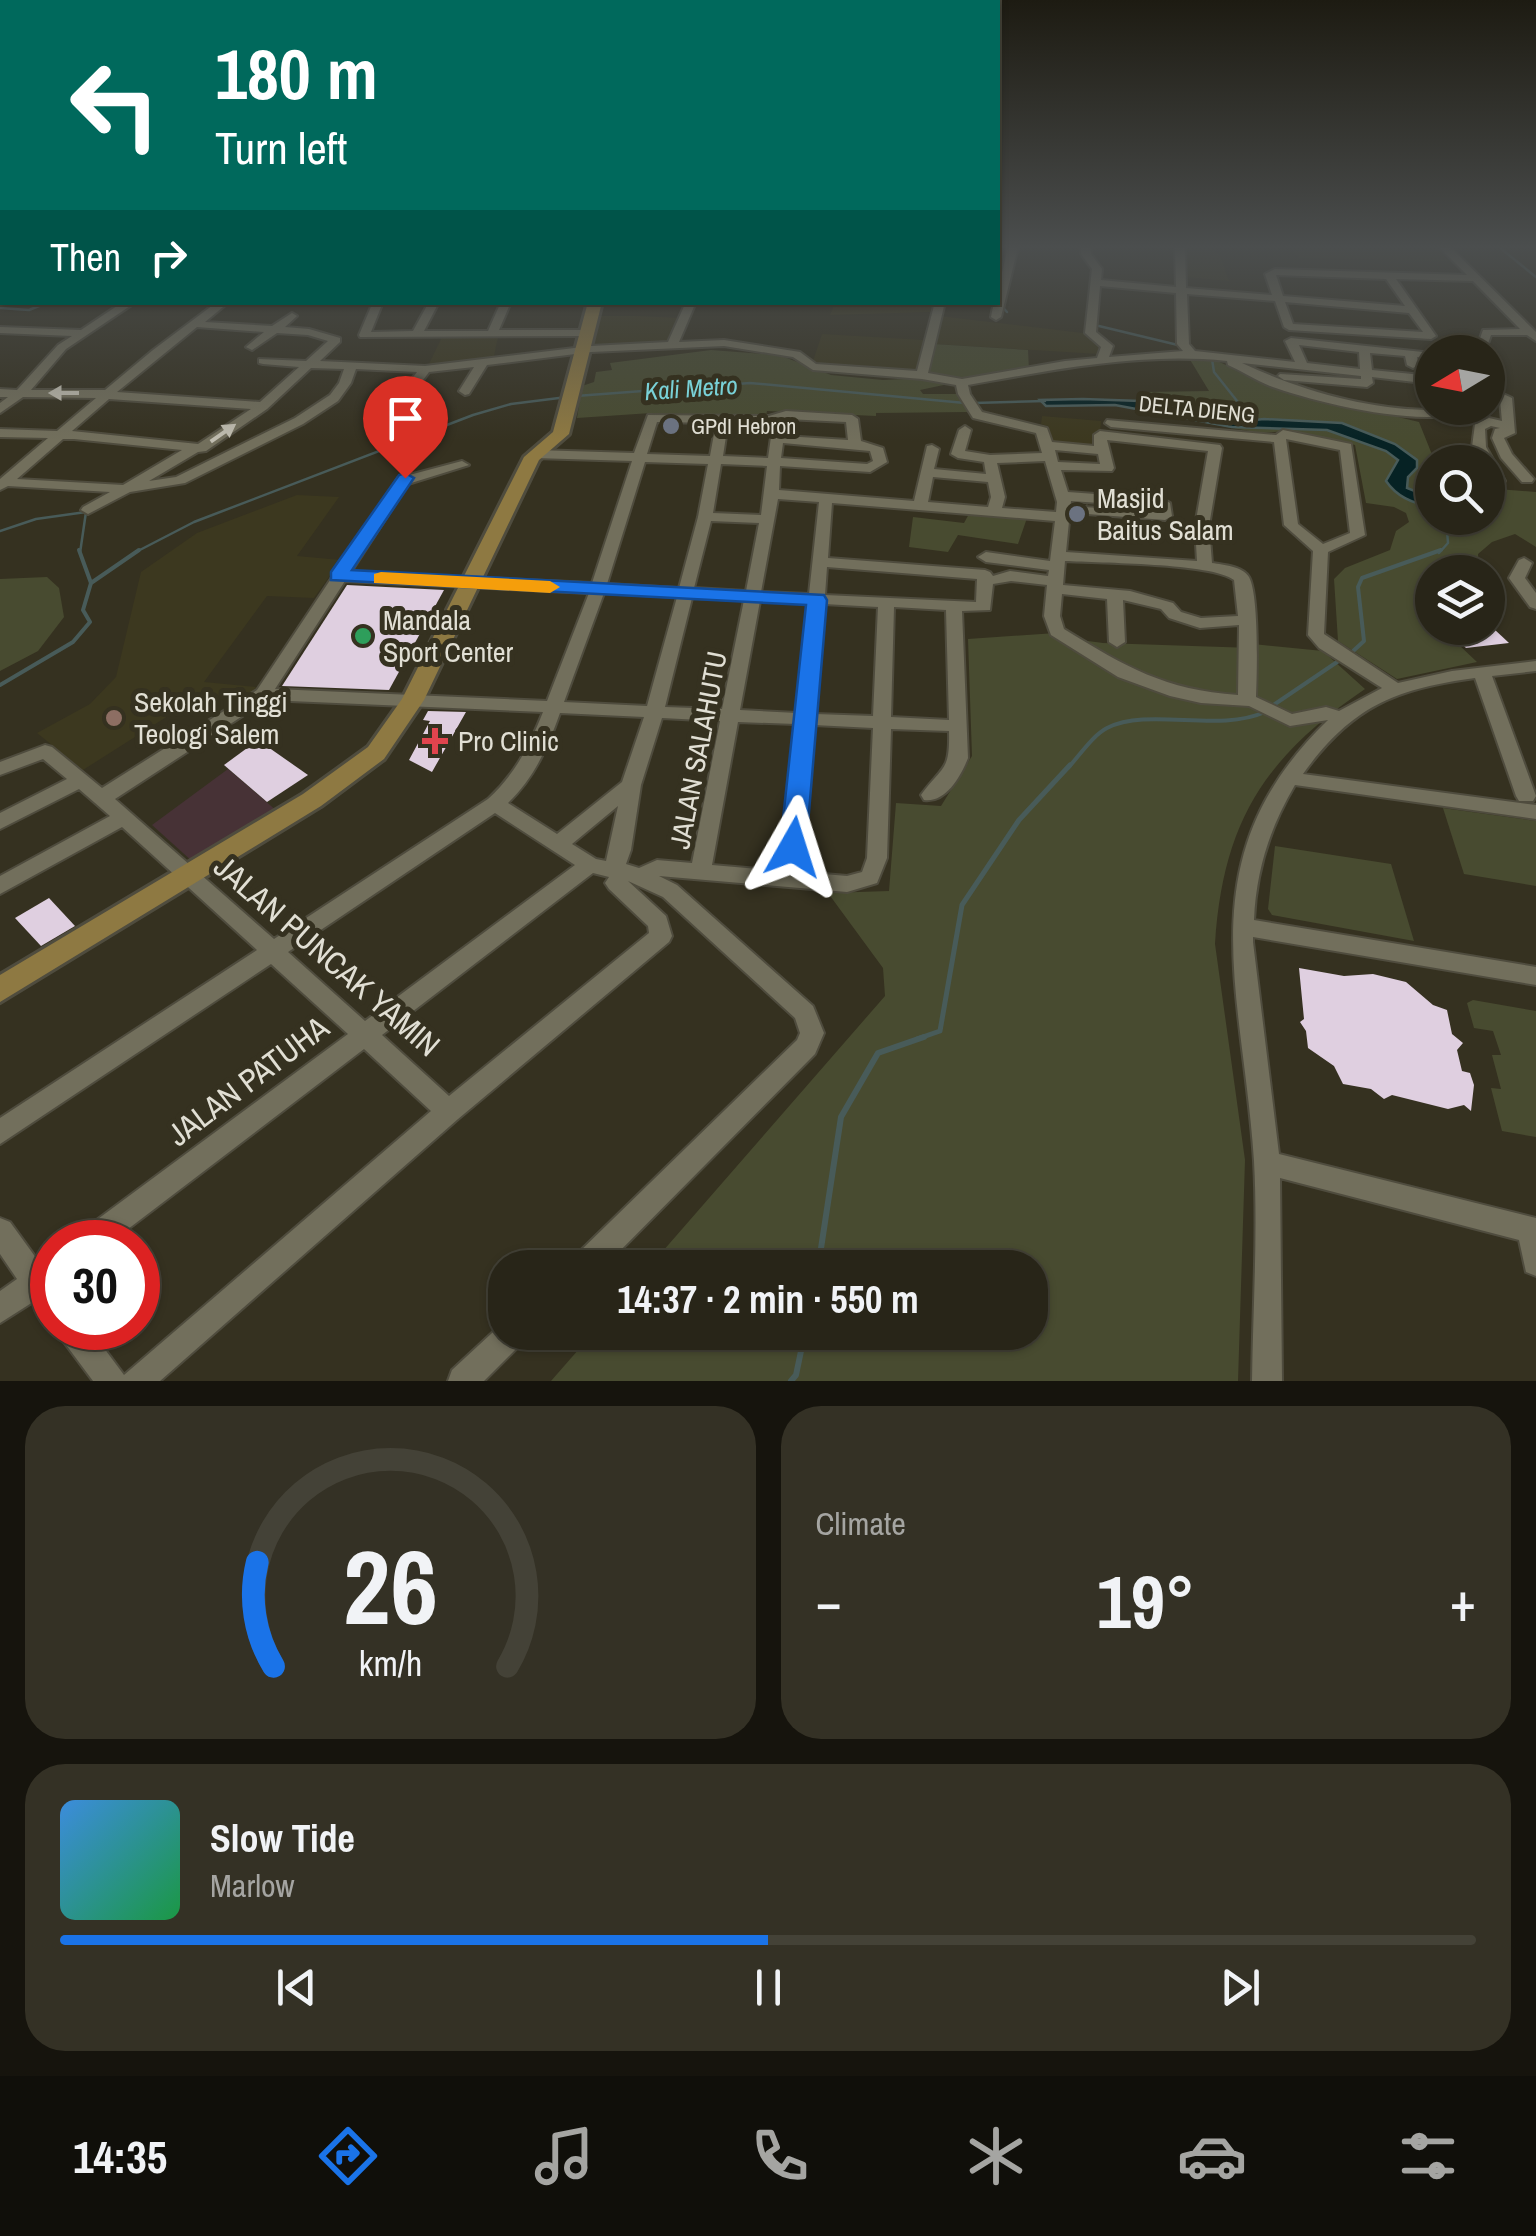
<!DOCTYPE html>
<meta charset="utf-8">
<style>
:root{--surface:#282518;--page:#343125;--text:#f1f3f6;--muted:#a5a5a2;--line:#444237;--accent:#1a73e8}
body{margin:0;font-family:"Archivo Narrow",sans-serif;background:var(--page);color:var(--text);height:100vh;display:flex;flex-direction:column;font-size:38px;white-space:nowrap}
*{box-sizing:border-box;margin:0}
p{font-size:32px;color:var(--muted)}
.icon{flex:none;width:55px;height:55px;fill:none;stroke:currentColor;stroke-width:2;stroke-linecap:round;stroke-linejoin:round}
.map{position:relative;height:1381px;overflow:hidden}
.sheet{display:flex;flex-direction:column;gap:25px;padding:25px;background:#16140d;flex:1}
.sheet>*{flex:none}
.banner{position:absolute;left:0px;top:0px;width:1000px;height:305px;box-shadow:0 2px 8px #0004,0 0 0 2px var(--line);background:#00695c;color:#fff;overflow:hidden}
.needle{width:65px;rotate:260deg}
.tools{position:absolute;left:1415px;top:335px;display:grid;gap:20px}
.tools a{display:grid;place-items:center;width:90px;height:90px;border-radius:50%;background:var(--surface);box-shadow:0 2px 8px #0004,0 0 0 2px var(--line);font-size:50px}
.speed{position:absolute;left:30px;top:1220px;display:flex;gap:20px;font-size:50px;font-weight:700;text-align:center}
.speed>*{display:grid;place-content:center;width:130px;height:130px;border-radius:50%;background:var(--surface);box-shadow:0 2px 8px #0004,0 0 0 2px var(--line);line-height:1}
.speed .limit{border:15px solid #d22;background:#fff;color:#111}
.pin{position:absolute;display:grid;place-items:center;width:85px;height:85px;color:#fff;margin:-102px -42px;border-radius:50% 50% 50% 0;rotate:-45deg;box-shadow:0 0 10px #0007}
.pin .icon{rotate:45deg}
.me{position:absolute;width:110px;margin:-55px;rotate:6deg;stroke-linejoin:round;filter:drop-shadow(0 0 8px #0008)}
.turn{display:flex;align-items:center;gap:35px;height:210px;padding:0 50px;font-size:45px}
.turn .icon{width:130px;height:130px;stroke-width:2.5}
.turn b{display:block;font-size:70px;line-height:85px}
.then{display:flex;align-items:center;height:95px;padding:0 50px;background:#0003;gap:20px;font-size:38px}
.big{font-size:75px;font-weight:800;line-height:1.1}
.sheet .card{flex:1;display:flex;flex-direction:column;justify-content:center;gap:15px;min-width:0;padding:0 35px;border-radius:40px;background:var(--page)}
.sheet .dial{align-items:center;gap:0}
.dial svg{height:260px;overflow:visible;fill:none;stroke:var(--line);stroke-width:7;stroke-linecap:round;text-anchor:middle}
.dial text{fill:var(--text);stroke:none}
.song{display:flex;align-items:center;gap:30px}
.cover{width:120px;height:120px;border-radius:15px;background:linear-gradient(135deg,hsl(210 70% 55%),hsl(140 70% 35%))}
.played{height:10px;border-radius:5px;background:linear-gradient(90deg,var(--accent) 50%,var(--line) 50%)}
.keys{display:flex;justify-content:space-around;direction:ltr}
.heat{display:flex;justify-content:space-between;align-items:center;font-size:55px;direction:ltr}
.sheet .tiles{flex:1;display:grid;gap:25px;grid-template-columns:1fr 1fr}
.card:last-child{grid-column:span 2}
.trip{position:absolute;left:488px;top:1250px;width:560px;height:100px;border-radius:40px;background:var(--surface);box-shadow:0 2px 8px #0004,0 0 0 2px var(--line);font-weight:800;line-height:100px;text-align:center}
.menu{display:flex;height:160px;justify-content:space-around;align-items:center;background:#100f0a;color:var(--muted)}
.menu .icon{width:70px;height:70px}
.menu .on{color:var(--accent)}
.menu b{font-size:45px;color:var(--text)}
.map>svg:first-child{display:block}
</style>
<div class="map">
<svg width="1536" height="1381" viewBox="0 0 1536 1381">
<rect width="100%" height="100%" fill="#353120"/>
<!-- commercial -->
<path fill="#473236" d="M228 769 278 812 193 862 152 825Z"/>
<!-- built -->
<g fill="#3c381f">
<path d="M1185 247H1211L1220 256 1229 281 1185 277Z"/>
<path d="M1289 247H1435L1449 261 1300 258Z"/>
<path d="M835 303V302L934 303 930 312 830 315Z"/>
<path d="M600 316H636L682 318 670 344 597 347 589 343Z"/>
<path d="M939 316 1091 334 1104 346 1099 354 933 344Z"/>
<path d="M822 334 924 340 919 370 875 372 812 364Z"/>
<path d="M442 337H498L493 361 428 366Z"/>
<path d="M1042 416 1101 421 1099 449 1051 446 1048 426 1041 424Z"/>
<path d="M297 495 339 497 297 556 341 560 314 598 267 596 204 682 256 687 249 698 201 695 83 770 37 733 90 704 116 677 141 572 197 533Z"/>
</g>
<!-- green -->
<g fill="#484b30">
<path d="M933 344 1028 350 1029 370 960 380 926 374Z"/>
<path d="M711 350 779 355 831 375 883 380 925 378 953 383 920 390 923 394H958L968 412 876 413V416L767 411 766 416 651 413 577 418 582 386 594 382 596 372 612 370 610 363Z"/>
<path d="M1189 358 1213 359 1273 387 1419 422 1435 462 1432 518H1488V478L1497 489 1536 492V547L1515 534 1492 542 1478 554 1479 572H1432V604L1419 607 1432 620V628H1441L1477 662 1397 679 1338 641 1334 579 1345 568 1390 550 1396 531 1409 522 1406 513 1394 507 1366 503 1355 445 1291 431 1260 433 1156 414 1144 392 1209 391Z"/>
<path d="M970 512 1027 518 1018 544 958 535 948 552 909 547 913 517 964 523Z"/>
<path d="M47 577 59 588 64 617 38 651 0 671V579Z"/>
<path d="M1056 633 1145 678 1073 639 1103 643 1253 648V644L1323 651 1365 689C1265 757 1223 821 1215 944L1245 1160 1238 1381H551L593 1333 1030 1332V1268L649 1267 885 996 883 968 828 893 889 891 896 803 941 806 972 756 968 639Z"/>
<path d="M1443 808 1536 821V886L1464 874Z"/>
<path d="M1275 846 1391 864 1414 941 1272 915 1268 909Z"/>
<path d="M1473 1000 1536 1011V1137L1502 1131 1491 1088 1501 1089 1492 1055H1501L1493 1031 1474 1028 1467 1003Z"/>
</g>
<!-- water -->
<path fill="#062224" stroke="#485b59" stroke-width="2.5" d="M1083 399 1141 401 1235 422 1264 419 1342 423 1395 444 1417 460V468L1408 477 1407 488 1432 498V506C1413 504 1397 497 1386 481L1398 460 1386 451 1327 430 1232 427 1115 405 1046 406 1040 400Z"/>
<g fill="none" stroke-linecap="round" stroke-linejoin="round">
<!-- stream-far3 -->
<g stroke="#485b59" stroke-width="2.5">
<path d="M1499 247 1536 277"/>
<path d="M998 302 1007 312"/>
<path d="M0 308 29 310 49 302"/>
<path d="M1099 326 1182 346"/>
<path d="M1212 359 1214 372 1253 421"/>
<path d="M576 396 750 383 965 403"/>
<path d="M974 403 1045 401"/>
<path d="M0 531 36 519 86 512 80 553"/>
<path d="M134 553 194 522 473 415 511 404 567 397"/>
<path d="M1439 553 1448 543 1446 518"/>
</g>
<!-- stream-far2 -->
<g stroke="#485b59" stroke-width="4">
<path d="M79 550 91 583"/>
<path d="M1351 653 1364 641 1358 587 1362 578 1441 550"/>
<path d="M0 685 73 642 90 622 83 610 91 583 139 550"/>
<path d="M1272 706 1343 658"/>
<path d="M1068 768C1079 756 1093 735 1107 728 1149 707 1218 733 1265 712"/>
</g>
<!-- stream-far1 -->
<path stroke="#485b59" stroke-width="5" d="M917 1039 940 1031 962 905 1019 820 1070 765"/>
<!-- stream -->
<g stroke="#485b59" stroke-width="6">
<path d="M818 1268 841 1117 878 1053 924 1037"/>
<path d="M791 1381 796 1375 805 1332"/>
</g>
</g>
<!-- building -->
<g fill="#dfcfe0">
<path d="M347 585 444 590 389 690 282 686Z"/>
<path d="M1445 628H1493L1509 643 1466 648Z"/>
<path d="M428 711 466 712 432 772 409 760 430 721 423 720Z"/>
<path d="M258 740 308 775 267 802 224 765Z"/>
<path d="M49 898 75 926 41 946 15 918Z"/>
<path d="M1299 968 1344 976 1373 974 1406 982 1433 1005 1447 1010 1452 1034 1463 1043 1457 1050 1462 1071 1470 1073 1474 1085 1471 1111 1464 1105 1448 1109 1392 1095 1384 1099 1371 1089 1343 1084 1334 1066 1308 1048 1306 1031 1300 1022 1304 1019Z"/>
</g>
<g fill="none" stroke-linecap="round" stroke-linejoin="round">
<!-- minor-tunnel -->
<path stroke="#4f4b3b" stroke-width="14" stroke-dasharray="14 6" stroke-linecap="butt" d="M1066 508 1087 510"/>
<!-- minor casing -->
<g stroke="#4f4c3e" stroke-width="4">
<g id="minor">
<path d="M1008 247H1018L1001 317 996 320 991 317 994 302H998V290Z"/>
<path d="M1081 247H1091V254L1102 269 1101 280 1176 287 1175 247H1185L1186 288 1272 295 1265 274 1275 269 1467 275 1439 247H1450L1536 332V341L1527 335H1491L1485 352H1475L1483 330 1520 329 1473 281 1396 279 1436 336 1431 339 1289 330 1284 327 1275 301 1187 294 1189 344 1195 351 1295 362 1285 341 1291 338 1432 353V359L1417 357 1419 365 1413 368 1407 365 1405 356 1370 353 1372 370 1432 376V384L1372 377 1373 383 1367 387 1284 380 1278 376 1280 374 1361 379V376L1242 363C1300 390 1362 408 1426 410 1442 410 1458 407 1473 408 1433 432 1314 402 1270 386 1255 380 1242 371 1228 365L1227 361C1141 352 1053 370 968 385L970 394 982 412 1047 428 1052 442 1094 446V435L1100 431 1220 445 1222 448 1209 526 1212 563C1224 565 1242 566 1249 577 1259 595 1257 673 1256 697L1292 714 1326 707 1339 711 1382 688 1319 648 1308 635 1313 551 1284 525 1274 442 1111 427 1105 423 1107 420 1276 435 1283 430 1351 444 1365 535 1328 552 1324 634 1398 683 1452 671 1536 661V671L1492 676 1536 796 1533 801H1519L1516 796 1475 678C1395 689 1352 706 1303 774L1536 805V819L1295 785C1270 827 1256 871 1254 920L1536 967V985L1253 937V942L1279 1154 1536 1218V1276L1526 1272 1519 1240 1280 1178 1282 1381H1252C1253 1308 1258 1233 1254 1161 1243 989 1185 858 1328 720L1290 726 1249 706 1201 703 1170 696 1118 677 1051 635 1044 616 1047 585 1011 581 993 584 990 610 962 611 968 758C961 776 946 803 924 800L921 795C943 765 950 772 949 731L891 729 887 858 877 883 847 892 659 876 677 885 813 1006 824 1033 815 1054 603 1268H569L573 1258 797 1040 800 1033 795 1018 663 897 628 881 666 916 672 936 669 942 458 1119 160 1381H93L61 1338 57 1328H89L124 1375 431 1111 364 1049 111 1242H75L79 1233 348 1034 271 964 0 1144V1118L257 950 122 827 0 894V876L110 816 79 789 0 829V813L67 779 43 759 0 775V762L45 745 52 747 102 788 257 690 398 478 462 461 469 465 408 484 351 572 592 583 632 461 535 458 528 454 535 450 634 453 648 415 769 416 786 411 852 415 858 419 861 441 883 448 887 462 870 472 780 466 779 490 914 501 927 446 932 445 939 449 934 469 986 474 984 462 958 458 951 454 959 430 965 426 971 430 965 451 990 455 1042 453 1036 433 973 418 958 394 956 385 922 379 813 370 793 357 724 346 591 352 487 365 469 394 465 395 459 391 474 367 429 372 407 402 403 403 397 399 417 372 356 369 351 383 338 401 303 424 185 483 130 492 88 514 81 510 83 507 110 492 8 486 0 490V479L48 438 0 437V429L57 431 96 398 23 397 0 413V403L8 397H0V389L17 390 58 345 72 336 0 333V327L81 330 123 302H136L66 349 31 390H105L153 350 217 302H229L205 322 272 326 292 313 297 316 285 327 309 329 340 338V342L320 361 425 366 591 346 668 342 686 302H696L679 342 724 340 800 352 816 364 917 371 935 302H945L928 373 962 379 1065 361 1097 358 1101 347 1085 333 1092 269 1081 254ZM1276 275 1386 279 1405 306 1283 296ZM1100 286 1176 293 1177 344 1183 351 1109 357 1113 346 1096 332ZM1285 302 1409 313 1423 332 1293 324ZM197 327 264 332 246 347 252 350 277 333 308 335 328 341 306 361 259 359V363L263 364 299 367 260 402 117 392ZM1299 345 1359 352 1360 369 1307 363ZM311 368 344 369 339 383 330 395 295 418 176 477 149 481 198 452 206 451 267 409ZM109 399 251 409 198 444 72 431ZM787 419 846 422 848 440 784 436V430L778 422ZM657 422 716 423 710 456 647 454ZM728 423 766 424 772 430 768 458 723 456ZM63 439H74L182 450 123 485 17 479ZM1286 439 1340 450 1350 533 1323 544 1298 524ZM1107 440 1208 451 1195 526 1197 561 1066 552 1071 501 1157 507V511L1082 507V513L1087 514 1165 520 1172 516 1170 503 1163 499 1068 492 1061 470 1112 471 1114 468ZM783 443 870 451 873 461 867 464 781 458ZM1055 450 1098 454 1100 464 1058 462ZM1045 461 1057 502 1056 512 1002 508 1005 497 997 463ZM645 462 708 464 698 517 679 588 607 584ZM721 464 767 466 761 515 713 513ZM933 477 988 482 991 497 988 507 928 502ZM778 499 819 502 809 594 761 592ZM832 503 1055 521 1050 561 986 552 978 557 986 562 1049 570 1048 576 1010 571 993 576 990 572 985 570 828 558ZM711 521 759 523 746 591 694 588ZM1065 561C1099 563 1213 563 1234 580L1238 616 1201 618 1181 612 1173 603 1130 591 1063 585ZM827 567 977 579 976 602 825 595ZM345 581 589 593 547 701 275 689ZM604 593 677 597 647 706 564 702ZM1062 594 1107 599 1109 642 1117 647 1125 642 1123 600 1161 609 1169 618 1200 628 1239 625 1238 695C1165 690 1126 667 1064 629L1060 616ZM692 598 744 600 722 709 665 707ZM760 601 808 603 797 713 740 710ZM824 604 878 607 873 716 815 714ZM894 607 946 610 949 720 891 717ZM267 700 543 712C529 747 515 774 488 799L274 939 115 799ZM560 713 644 717 622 782 557 834 508 803C534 778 548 747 560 713ZM662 718 720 721 692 863 657 860 639 868 626 864 631 850 641 785ZM738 722 796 724 780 871 712 865ZM814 725 873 728 867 858 862 872 847 876 801 872ZM618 806 606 861 596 859 572 844ZM495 813 575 865 365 1021 288 952ZM593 873 609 877 605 883 609 889 648 926 649 933 449 1096 382 1035Z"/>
<rect x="0" y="257" width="2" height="6"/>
<path d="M2 276V282L0 283V277Z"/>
<path d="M373 302H383L371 332 413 331 429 302H439L424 331H488L501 302H511L499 330H585L590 333 585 336 360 337 359 335Z"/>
<path d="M1488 387 1512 398 1515 433 1504 438 1512 454 1534 479 1532 482H1522L1501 458 1492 438 1495 429 1500 428 1491 426 1485 429 1486 447 1505 481 1503 484H1493L1488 474V462H1481L1472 447 1475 424 1489 418 1502 421 1500 400 1488 395Z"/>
<path d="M1524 558 1532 563 1525 578 1536 593V609L1530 607 1509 578 1519 560Z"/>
<path d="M0 1218 10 1222 39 1262 52 1256V1318L42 1314 33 1302 0 1323V1291L17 1279 0 1254Z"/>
<path d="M505 1321V1332H527L523 1342 484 1381H448L452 1370Z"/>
</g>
</g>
<!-- major casing -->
<g stroke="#4f4c3e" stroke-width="6">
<path id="major" d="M588 302H602L569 434 539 460 424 700 384 759 321 806 0 1002V975L303 794 368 747 402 699 524 457 553 432Z"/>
</g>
<!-- minor -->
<use href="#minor" fill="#726f5c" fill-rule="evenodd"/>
<!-- major -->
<use href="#major" fill="#8e7942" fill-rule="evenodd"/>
</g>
<!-- one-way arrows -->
<defs><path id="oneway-solid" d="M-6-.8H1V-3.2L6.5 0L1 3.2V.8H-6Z" transform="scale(2.5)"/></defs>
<g fill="#c0bdb0">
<use href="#oneway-solid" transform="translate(64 393) rotate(-180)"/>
<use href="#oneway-solid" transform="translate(223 433) rotate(-35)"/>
</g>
<!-- sky -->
<linearGradient id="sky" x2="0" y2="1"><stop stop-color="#1d1b12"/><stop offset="0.56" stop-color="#4b4e4e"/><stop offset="1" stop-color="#4b4e4e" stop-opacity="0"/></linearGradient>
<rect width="1536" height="441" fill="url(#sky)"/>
<!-- route -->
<path fill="#1a73e8" stroke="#114b97" stroke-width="2.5" d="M405 473 414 478 352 570 824 595 827 600 806 847 802 854H784L780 847 806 605 331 580V572L399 475Z"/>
<!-- slow -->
<path fill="#f59e0b" d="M381 572 550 581 560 587 550 593 374 583V574Z"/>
<!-- markers -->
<g fill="#6b7280" stroke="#353120" stroke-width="4">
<circle cx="671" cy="426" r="10"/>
<circle cx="1077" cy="514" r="10"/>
</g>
<circle fill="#2e9e5b" stroke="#353120" stroke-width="4" cx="363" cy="636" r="10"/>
<circle fill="#8d6e63" stroke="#353120" stroke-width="4" cx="114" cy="718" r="10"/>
<path fill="#e0444e" stroke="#353120" stroke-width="4" d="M430 726h10v10h10v10h-10v10h-10v-10h-10v-10h10z"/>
<g text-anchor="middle" stroke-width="10" stroke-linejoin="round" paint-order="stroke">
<!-- far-street labels -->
<g font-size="22" fill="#e1dfd4" stroke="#353120">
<text transform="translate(1197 409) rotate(6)" y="8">DELTA DIENG</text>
</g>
<!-- far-poi labels -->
<g font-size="22" fill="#e1dfd4" stroke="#353120" text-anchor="start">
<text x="691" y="434">GPdI Hebron</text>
</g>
<!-- far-water labels -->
<g font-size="25" font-style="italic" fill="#79d1d7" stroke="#353120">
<text transform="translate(691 388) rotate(-4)" y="9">Kali Metro</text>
</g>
<!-- poi labels -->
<g font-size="28" fill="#e1dfd4" stroke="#353120" text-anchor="start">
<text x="1097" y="508">Masjid<tspan x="1097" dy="32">Baitus Salam</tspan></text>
<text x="383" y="630">Mandala<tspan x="383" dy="32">Sport Center</tspan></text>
<text x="134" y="712">Sekolah Tinggi<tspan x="134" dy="32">Teologi Salem</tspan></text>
<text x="458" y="751">Pro Clinic</text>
</g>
<!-- street labels -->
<g font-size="28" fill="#e1dfd4" stroke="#353120">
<text transform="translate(698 750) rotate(-79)" y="10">JALAN SALAHUTU</text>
</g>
<!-- near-street labels -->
<g font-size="32" fill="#e1dfd4" stroke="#353120">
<text transform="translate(327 956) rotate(41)" y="11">JALAN PUNCAK YAMIN</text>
<text transform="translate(248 1081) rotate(-37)" y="11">JALAN PATUHA</text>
</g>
</g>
</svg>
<div class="tools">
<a><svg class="needle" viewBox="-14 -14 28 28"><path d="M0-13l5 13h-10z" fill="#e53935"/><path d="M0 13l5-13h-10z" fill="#a5a5a2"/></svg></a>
<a><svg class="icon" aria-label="search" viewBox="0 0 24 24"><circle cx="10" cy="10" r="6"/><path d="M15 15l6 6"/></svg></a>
<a><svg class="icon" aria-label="layers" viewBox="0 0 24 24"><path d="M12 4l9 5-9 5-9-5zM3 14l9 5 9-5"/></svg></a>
</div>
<div class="speed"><div class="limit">30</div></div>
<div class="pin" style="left:405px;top:478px;background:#d93025"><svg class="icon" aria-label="arrive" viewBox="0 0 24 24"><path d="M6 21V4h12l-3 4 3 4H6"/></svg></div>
<svg class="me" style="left:793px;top:847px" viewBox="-20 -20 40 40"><path d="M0-17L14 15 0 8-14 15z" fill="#1a73e8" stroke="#fff" stroke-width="4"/></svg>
<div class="trip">14:37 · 2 min · 550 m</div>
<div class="banner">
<div class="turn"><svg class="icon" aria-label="left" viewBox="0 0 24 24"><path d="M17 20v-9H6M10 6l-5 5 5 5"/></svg><div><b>180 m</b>Turn left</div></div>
<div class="then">Then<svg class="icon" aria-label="right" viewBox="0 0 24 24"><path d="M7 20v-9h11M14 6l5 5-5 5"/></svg></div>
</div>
</div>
<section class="sheet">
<div class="tiles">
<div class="card dial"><svg viewBox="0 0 100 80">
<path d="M14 69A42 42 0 1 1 86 69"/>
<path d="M14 69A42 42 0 0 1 9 37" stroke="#1a73e8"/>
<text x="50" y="56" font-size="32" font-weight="700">26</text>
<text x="50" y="72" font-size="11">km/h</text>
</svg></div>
<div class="card"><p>Climate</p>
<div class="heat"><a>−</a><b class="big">19°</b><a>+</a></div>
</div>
<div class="card">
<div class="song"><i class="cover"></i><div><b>Slow Tide</b><p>Marlow</p></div></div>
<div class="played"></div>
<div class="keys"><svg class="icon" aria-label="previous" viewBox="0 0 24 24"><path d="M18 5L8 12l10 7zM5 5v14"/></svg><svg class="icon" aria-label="pause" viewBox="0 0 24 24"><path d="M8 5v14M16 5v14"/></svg><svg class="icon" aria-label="next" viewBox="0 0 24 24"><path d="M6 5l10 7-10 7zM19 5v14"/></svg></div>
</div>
</div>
</section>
<nav class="menu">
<b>14:35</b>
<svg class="icon on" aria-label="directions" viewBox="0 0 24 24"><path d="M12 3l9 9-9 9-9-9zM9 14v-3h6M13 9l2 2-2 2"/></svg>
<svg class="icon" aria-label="music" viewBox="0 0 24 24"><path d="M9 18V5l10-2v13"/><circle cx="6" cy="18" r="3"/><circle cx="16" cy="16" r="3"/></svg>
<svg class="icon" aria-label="phone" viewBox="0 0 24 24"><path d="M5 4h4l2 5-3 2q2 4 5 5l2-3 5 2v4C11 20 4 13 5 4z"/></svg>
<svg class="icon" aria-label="climate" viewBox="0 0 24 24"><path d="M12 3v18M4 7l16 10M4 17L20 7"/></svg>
<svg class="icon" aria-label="car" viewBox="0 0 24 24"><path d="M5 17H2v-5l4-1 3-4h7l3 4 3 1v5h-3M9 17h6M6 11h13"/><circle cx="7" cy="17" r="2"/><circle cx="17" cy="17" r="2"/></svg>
<svg class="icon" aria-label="filters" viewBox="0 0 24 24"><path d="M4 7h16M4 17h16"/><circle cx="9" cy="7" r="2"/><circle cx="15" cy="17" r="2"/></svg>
</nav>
